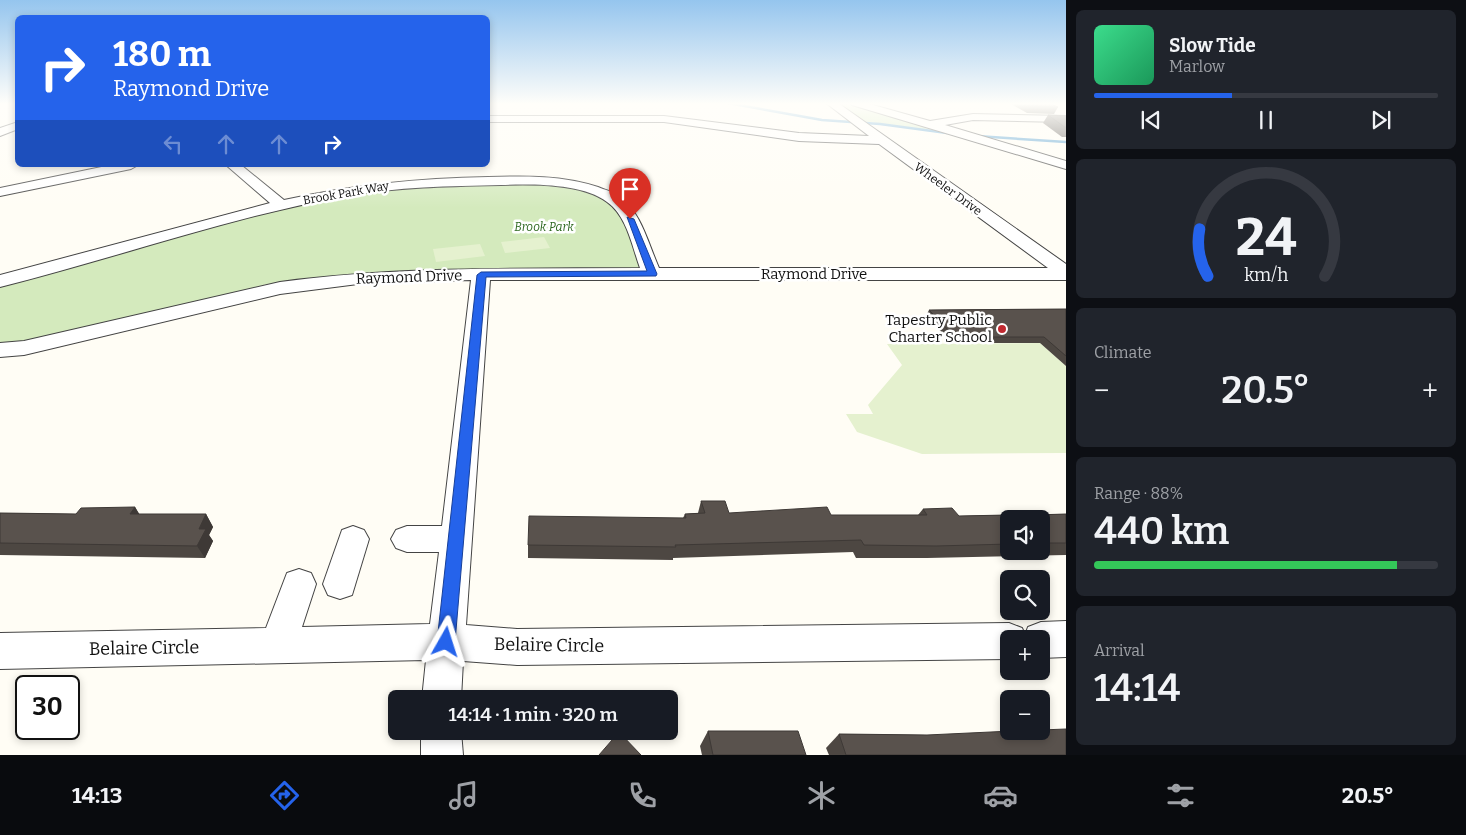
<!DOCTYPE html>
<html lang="en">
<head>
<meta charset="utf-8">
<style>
  body { margin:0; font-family:Bitter,serif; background:#20242c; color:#f1f3f6; height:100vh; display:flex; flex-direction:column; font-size:19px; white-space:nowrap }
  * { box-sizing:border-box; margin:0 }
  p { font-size:16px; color:#9ea1a6 }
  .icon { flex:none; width:28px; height:28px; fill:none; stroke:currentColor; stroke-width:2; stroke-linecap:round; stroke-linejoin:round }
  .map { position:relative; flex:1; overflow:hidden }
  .drawer { display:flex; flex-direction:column; gap:10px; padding:10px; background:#0d0f14; width:400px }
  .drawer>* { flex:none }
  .hud { position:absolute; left:15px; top:15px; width:475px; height:152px; border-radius:8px; box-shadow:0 2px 8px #0003; background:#2563eb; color:#fff; overflow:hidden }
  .buttons { position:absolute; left:1000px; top:510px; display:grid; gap:10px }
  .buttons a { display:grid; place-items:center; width:50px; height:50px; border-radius:8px; background:#171b24; box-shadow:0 2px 8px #0003; font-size:25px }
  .speed { position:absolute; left:15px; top:675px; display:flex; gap:10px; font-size:25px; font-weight:700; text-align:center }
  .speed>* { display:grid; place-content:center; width:65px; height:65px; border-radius:50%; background:#171b24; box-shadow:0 2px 8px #0003; line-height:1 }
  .speed .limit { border:2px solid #111; border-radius:8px; background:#fff; color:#111 }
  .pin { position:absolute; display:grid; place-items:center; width:42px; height:42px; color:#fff; margin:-51px -21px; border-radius:50% 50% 50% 0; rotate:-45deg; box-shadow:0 0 5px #0007 }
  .pin .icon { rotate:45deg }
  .me { position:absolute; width:55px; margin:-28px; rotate:6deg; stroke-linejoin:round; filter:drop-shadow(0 0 4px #0008) }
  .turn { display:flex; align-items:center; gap:18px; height:105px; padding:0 15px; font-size:22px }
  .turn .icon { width:65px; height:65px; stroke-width:2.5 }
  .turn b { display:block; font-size:35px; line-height:42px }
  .lanes { display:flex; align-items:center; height:48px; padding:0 15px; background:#0003; justify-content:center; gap:25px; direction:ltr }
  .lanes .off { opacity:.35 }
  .big { font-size:38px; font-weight:600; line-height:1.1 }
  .drawer .widget { flex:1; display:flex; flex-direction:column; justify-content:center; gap:8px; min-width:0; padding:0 18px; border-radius:8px; background:#20242c }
  .drawer .dial { align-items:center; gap:0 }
  .dial svg { height:130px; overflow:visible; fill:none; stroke:#363941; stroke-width:7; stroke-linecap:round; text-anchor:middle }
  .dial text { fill:#f1f3f6; stroke:none }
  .song { display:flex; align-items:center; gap:15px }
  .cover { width:60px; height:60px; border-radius:8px; background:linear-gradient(135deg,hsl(150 70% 55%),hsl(150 70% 35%)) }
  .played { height:5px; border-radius:2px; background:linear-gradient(90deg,#2563eb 40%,#363941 40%) }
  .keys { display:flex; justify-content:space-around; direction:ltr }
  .heat { display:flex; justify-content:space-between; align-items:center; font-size:28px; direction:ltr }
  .charge { height:8px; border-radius:4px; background:linear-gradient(90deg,#34c759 88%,#363941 0) }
  .trip { position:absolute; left:388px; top:690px; width:290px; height:50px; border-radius:8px; background:#171b24; box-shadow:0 2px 8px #0003; font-weight:600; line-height:50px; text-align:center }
  .tab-bar { display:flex; height:80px; justify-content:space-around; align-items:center; background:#090b0e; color:#9ea1a6 }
  .tab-bar .icon { width:35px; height:35px }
  .tab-bar .on { color:#2563eb }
  .tab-bar b { font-size:22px; color:#f1f3f6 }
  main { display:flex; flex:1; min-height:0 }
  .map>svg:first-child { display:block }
  .green { fill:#d4eabd }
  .pitch { fill:#e5f1cf }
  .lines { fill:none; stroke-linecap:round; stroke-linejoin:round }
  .stream { stroke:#4294cc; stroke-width:2.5 }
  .minor-casing { stroke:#444; stroke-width:2 }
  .minor { fill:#fff; fill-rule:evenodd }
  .wall { fill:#4d4742; fill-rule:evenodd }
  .shaded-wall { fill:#3e3936 }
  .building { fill:#59524d; stroke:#3e3936 }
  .route { fill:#2563eb; stroke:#184099 }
  .poi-dot { fill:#c02930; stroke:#fff; stroke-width:2 }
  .labels { text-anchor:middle; stroke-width:5; stroke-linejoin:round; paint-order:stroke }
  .far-street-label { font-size:12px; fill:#111; stroke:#fff }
  .far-park-label { font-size:12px; font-style:italic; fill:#2f6921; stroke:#fff }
  .street-label { font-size:15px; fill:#111; stroke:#fff }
  .poi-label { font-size:15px; fill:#111; stroke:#fff; text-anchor:end }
  .near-street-label { font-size:18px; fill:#111; stroke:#fff }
</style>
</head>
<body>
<main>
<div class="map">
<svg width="1066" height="755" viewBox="0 0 1066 755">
  <rect width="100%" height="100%" fill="#fffdf5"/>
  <g class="green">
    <polygon points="836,103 851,104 940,131 861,121"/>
    <polygon points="552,181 598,192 627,216 651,275 398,273 267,284 158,315 45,340 0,346 0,280 354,190"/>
  </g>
  <g class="pitch">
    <polygon points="544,237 550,248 505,253 501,242"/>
    <polygon points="480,244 485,256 436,262 433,249"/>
    <polygon points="1040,343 1066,366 1066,453 922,454 857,432 846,414 873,414 868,405 902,365 887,344"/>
  </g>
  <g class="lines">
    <g class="stream">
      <polyline points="728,103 822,120 880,124 947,133"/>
      <polyline points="977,136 1066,142"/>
    </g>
    <g class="minor-casing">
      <g id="minor">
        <path d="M 826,103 L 838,103 L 1066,264 L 1066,280 L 490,280 L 466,625 L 517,629 L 1009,623 L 1022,628 L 1025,635 L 1028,627 L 1041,622 L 1066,621 L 1066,657 L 1041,658 L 1041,639 L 1009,639 L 1009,659 L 517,665 L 463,661 L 461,699 L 422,699 L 426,660 L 0,669 L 0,633 L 266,628 L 287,573 L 299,569 L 311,573 L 316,584 L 302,627 L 430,624 L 439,552 L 407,552 L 396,548 L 391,539 L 396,530 L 407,526 L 442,526 L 471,280 L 358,284 L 280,294 L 24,355 L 0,357 L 0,343 L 24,341 L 280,282 C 400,266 520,269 640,268 C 632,246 627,216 607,202 C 582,183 531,184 501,185 C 449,186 397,187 347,196 C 229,217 116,258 0,287 L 0,275 L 270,203 L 226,165 L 241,165 L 284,200 C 353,185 418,178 488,177 C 526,176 562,175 598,187 C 604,190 613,191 619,196 C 641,212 648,243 659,268 L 1048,268 L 879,144 L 799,141 L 664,122 L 488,122 L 488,116 L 664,116 L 799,133 L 869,136 Z"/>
        <polygon points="851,103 866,103 930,121 973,114 1066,116 1066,122 973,120 945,125 1066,161 1066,169 852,105"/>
        <polygon points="18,122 18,129 0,136 0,128"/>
        <polygon points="111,165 138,165 131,169 0,196 0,188"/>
        <polygon points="353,526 364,530 369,539 352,595 340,599 328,595 323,584 342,530"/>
        <polygon points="421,731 461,731 463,755 421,755"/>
      </g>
    </g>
    <use href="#minor" class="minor"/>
  </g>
  <g class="wall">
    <polygon points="942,103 1052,103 1050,103 1058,107 1054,114 1027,113 1011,104 943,103"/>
    <polygon points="1048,115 1066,116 1066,137 1062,137 1043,123"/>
    <polygon points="1066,309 1066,366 1040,343 952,343 926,316 929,310"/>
    <path d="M 701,501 L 729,513 L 831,515 L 918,515 L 923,509 L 959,516 L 1003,515 L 1005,512 L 1035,515 L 1066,514 L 1066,555 L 927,558 L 856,558 L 853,552 L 673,558 L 673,560 L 528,558 L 528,545 L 683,518 L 685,514 L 698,513 ZM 1009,519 L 1041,519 L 1041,551 L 1009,551 Z"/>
    <polygon points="135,507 139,514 206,514 213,527 209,535 213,541 205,558 0,555 0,513 76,514"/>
    <polygon points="708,731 806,755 702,755 700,746"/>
    <polygon points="839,734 927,735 1066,755 829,755 826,748"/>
  </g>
  <g class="shaded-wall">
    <polygon points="135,507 143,520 130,514"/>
    <polygon points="206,514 213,527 209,535 213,541 205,558 197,546 199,529"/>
  </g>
  <g class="building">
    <polygon points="1024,103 1049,103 1058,107 1030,106"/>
    <polygon points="1048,115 1066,116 1066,128"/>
    <polygon points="1066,309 1066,356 1044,337 955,337 929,310"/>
    <polygon points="701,501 725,501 729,513 827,507 831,515 927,515 923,509 952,508 959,516 1008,515 1005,512 1033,511 1035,515 1066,514 1066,543 1041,543 1041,519 1009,519 1009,544 936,546 864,545 861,540 675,545 676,547 528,545 529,516 686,518 685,514 705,513"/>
    <polygon points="135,507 130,514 206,514 199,529 206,529 197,546 0,543 0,513 76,514 81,508"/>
    <polygon points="1066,729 1066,755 846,755 839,734 927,735 1012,731 1041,731 1041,730"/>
    <polygon points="708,731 798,731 806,755 713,755"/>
    <polygon points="619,732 641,755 599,755"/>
  </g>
  <linearGradient id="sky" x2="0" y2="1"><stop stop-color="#95c5ee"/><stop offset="0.5" stop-color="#fffefa"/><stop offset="1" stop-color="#fffefa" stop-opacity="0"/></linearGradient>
  <rect width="1066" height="208" fill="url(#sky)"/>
  <polygon class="route" points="627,217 634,219 657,274 656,276 486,277 455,642 452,648 446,651 440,648 437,642 477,275 481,272 647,271"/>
  <circle class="poi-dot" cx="1002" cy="329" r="5"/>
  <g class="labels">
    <g class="far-street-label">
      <text transform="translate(948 189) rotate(36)" y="4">Wheeler Drive</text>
      <text transform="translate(346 193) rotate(-10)" y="4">Brook Park Way</text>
    </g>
    <g class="far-park-label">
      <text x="544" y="231">Brook Park</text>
    </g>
    <g class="street-label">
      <text x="814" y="279">Raymond Drive</text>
      <text transform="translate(409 277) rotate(-2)" y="5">Raymond Drive</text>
    </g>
    <g class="poi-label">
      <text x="992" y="325">Tapestry Public<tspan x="992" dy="17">Charter School</tspan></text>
    </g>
    <g class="near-street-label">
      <text transform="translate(549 645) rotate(1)" y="6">Belaire Circle</text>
      <text transform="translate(144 648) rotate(-1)" y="6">Belaire Circle</text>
    </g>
  </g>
</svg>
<div class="buttons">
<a><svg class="icon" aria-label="sound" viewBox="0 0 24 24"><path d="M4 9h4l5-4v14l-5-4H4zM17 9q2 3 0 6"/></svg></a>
<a><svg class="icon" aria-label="search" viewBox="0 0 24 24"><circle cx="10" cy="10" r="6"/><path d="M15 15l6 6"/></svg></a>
<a>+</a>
<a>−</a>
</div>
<div class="speed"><div class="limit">30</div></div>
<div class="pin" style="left:630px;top:219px;background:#d93025"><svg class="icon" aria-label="arrive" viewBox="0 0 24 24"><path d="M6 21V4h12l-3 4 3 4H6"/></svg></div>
<svg class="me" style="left:446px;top:642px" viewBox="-20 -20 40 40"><path d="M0-17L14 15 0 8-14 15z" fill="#2563eb" stroke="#fff" stroke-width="4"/></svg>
<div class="trip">14:14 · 1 min · 320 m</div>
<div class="hud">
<div class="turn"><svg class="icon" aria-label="right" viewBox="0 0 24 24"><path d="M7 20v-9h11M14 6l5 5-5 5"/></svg><div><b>180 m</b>Raymond Drive</div></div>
<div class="lanes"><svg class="icon off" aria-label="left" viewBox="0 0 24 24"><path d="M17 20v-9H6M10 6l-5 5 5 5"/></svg><svg class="icon off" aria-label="ahead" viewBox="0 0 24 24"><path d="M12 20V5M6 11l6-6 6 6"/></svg><svg class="icon off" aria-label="ahead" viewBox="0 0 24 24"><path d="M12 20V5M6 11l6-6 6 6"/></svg><svg class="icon" aria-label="right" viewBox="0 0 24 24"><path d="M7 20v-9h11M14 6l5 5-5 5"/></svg></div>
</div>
</div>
<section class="drawer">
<div class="widget">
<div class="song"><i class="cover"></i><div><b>Slow Tide</b><p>Marlow</p></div></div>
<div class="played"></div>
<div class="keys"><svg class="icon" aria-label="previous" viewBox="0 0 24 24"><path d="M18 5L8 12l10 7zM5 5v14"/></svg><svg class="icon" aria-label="pause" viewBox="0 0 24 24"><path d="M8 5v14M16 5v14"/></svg><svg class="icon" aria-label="next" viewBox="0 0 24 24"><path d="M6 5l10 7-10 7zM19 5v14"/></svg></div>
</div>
<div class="widget dial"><svg viewBox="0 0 100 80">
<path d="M14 69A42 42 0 1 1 86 69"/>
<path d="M14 69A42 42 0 0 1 9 40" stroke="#2563eb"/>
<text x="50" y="56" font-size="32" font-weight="700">24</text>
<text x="50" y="72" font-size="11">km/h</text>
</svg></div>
<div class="widget"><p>Climate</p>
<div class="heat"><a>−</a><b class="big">20.5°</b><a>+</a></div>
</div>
<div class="widget"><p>Range · 88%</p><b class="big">440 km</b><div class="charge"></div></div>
<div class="widget"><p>Arrival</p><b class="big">14:14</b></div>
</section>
</main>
<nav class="tab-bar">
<b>14:13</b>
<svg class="icon on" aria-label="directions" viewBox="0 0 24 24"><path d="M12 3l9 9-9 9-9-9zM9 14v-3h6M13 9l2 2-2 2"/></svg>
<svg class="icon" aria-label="music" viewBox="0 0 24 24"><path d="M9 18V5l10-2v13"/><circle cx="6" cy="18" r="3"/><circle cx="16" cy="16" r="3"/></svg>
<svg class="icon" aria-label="phone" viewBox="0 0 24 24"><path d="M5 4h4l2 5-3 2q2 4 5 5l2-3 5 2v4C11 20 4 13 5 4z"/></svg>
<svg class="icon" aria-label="climate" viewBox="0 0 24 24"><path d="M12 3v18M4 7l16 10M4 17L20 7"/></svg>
<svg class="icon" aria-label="car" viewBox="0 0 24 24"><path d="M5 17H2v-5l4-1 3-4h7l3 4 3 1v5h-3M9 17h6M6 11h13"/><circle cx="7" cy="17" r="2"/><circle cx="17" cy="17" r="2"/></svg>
<svg class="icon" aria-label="filters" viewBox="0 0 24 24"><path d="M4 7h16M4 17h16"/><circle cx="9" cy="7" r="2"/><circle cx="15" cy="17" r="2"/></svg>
<b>20.5°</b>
</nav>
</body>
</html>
